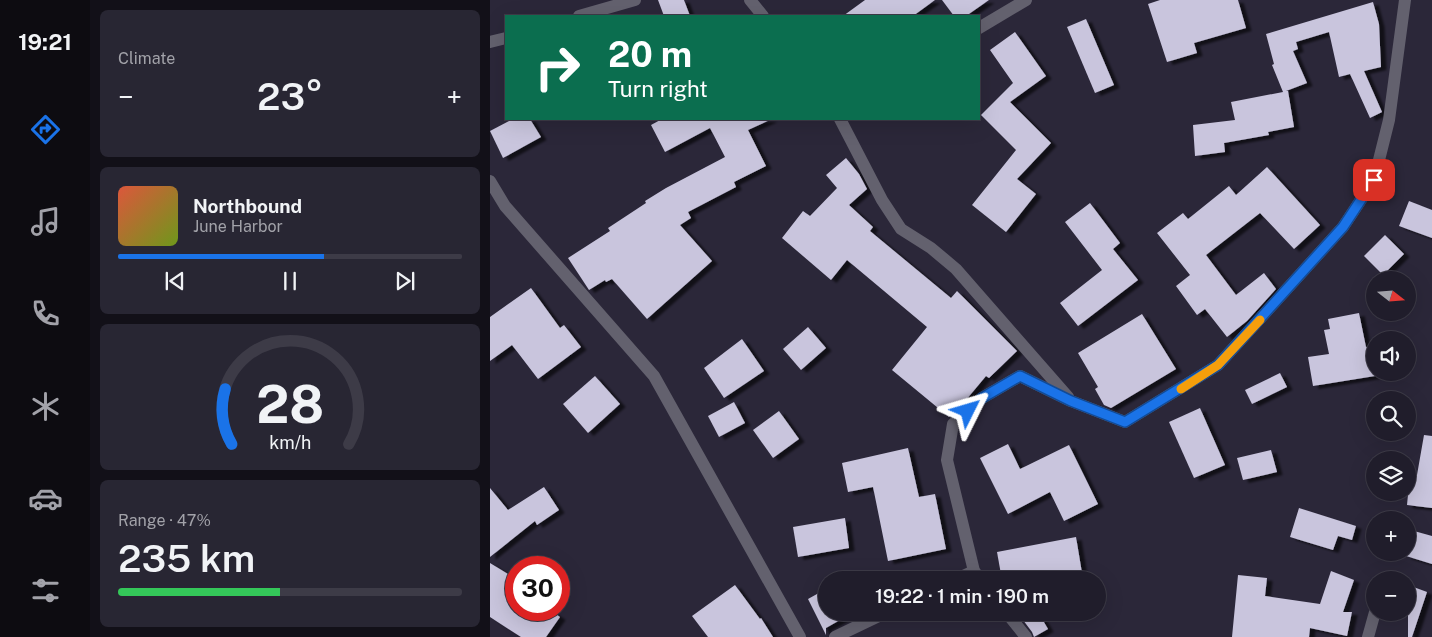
<!DOCTYPE html>
<html lang="en">
<head>
<meta charset="utf-8">
<style>
  body { margin:0; font-family:"Public Sans",sans-serif; background:#282633; color:#f1f3f6; height:100vh; display:flex; flex-direction:column; font-size:19px; white-space:nowrap }
  * { box-sizing:border-box; margin:0 }
  p { font-size:16px; color:#a2a2a9 }
  .icon { flex:none; width:28px; height:28px; fill:none; stroke:currentColor; stroke-width:2; stroke-linecap:round; stroke-linejoin:round }
  .map { position:relative; flex:1; overflow:hidden }
  .drawer { display:flex; flex-direction:column; gap:10px; padding:10px; background:#121018; width:400px }
  .drawer>* { flex:none }
  .guide { position:absolute; left:15px; top:15px; width:475px; height:105px; border-radius:0px; box-shadow:0 5px 20px #0002,0 0 0 1px #3d3b47; background:#0b6e4f; color:#fff; overflow:hidden }
  .needle { width:32px; rotate:107deg }
  .fabs { position:absolute; left:876px; top:271px; display:grid; gap:10px }
  .fabs a { display:grid; place-items:center; width:50px; height:50px; border-radius:50%; background:#201d2b; box-shadow:0 5px 20px #0002,0 0 0 1px #3d3b47; font-size:25px }
  .speed { position:absolute; left:15px; top:556px; display:flex; gap:10px; font-size:25px; font-weight:700; text-align:center }
  .speed>* { display:grid; place-content:center; width:65px; height:65px; border-radius:50%; background:#201d2b; box-shadow:0 5px 20px #0002,0 0 0 1px #3d3b47; line-height:1 }
  .speed .limit { border:8px solid #d22; background:#fff; color:#111 }
  .pin { position:absolute; display:grid; place-items:center; width:42px; height:42px; color:#fff; margin:-21px; border-radius:10px; box-shadow:0 2px 8px #0006 }
  .me { position:absolute; width:55px; margin:-28px; rotate:50deg; stroke-linejoin:round; filter:drop-shadow(0 0 4px #0008) }
  .turn { display:flex; align-items:center; gap:18px; height:105px; padding:0 20px; font-size:22px }
  .turn .icon { width:65px; height:65px; stroke-width:2.5 }
  .turn b { display:block; font-size:35px; line-height:42px }
  .big { font-size:38px; font-weight:600; line-height:1.1 }
  .drawer .tile { flex:1; display:flex; flex-direction:column; justify-content:center; gap:8px; min-width:0; padding:0 18px; border-radius:8px; background:#282633 }
  .drawer .dial { align-items:center; gap:0 }
  .dial svg { height:130px; overflow:visible; fill:none; stroke:#3d3b47; stroke-width:7; stroke-linecap:round; text-anchor:middle }
  .dial text { fill:#f1f3f6; stroke:none }
  .song { display:flex; align-items:center; gap:15px }
  .cover { width:60px; height:60px; border-radius:8px; background:linear-gradient(135deg,hsl(10 70% 55%),hsl(80 70% 35%)) }
  .played { height:5px; border-radius:2px; background:linear-gradient(90deg,#1a73e8 60%,#3d3b47 60%) }
  .keys { display:flex; justify-content:space-around; direction:ltr }
  .heat { display:flex; justify-content:space-between; align-items:center; font-size:28px; direction:ltr }
  .charge { height:8px; border-radius:4px; background:linear-gradient(90deg,#34c759 47%,#3d3b47 0) }
  .trip { position:absolute; left:328px; top:571px; width:288px; height:50px; border-radius:25px; background:#201d2b; box-shadow:0 5px 20px #0002,0 0 0 1px #3d3b47; font-weight:600; line-height:50px; text-align:center }
  main { display:flex; flex:1; min-height:0 }
  .menu { display:flex; flex-direction:column; width:90px; justify-content:space-around; align-items:center; background:#0d0c11; color:#a2a2a9 }
  .menu .icon { width:35px; height:35px }
  .menu .active { color:#1a73e8 }
  .menu b { font-size:22px; color:#f1f3f6 }
  .map>svg:first-child { display:block }
  .building { fill:#c9c5dd; filter:url(#shadow) }
  .lines { fill:none; stroke-linecap:round; stroke-linejoin:round }
  .street { stroke:#63616e; stroke-width:12 }
  .route-casing { stroke:#114b97; stroke-width:12 }
  .route { stroke:#1a73e8; stroke-width:9 }
  .slow { stroke:#f59e0b; stroke-width:9 }
</style>
</head>
<body>
<main>
<nav class="menu">
<b>19:21</b>
<svg class="icon active" aria-label="directions" viewBox="0 0 24 24"><path d="M12 3l9 9-9 9-9-9zM9 14v-3h6M13 9l2 2-2 2"/></svg>
<svg class="icon" aria-label="music" viewBox="0 0 24 24"><path d="M9 18V5l10-2v13"/><circle cx="6" cy="18" r="3"/><circle cx="16" cy="16" r="3"/></svg>
<svg class="icon" aria-label="phone" viewBox="0 0 24 24"><path d="M5 4h4l2 5-3 2q2 4 5 5l2-3 5 2v4C11 20 4 13 5 4z"/></svg>
<svg class="icon" aria-label="climate" viewBox="0 0 24 24"><path d="M12 3v18M4 7l16 10M4 17L20 7"/></svg>
<svg class="icon" aria-label="car" viewBox="0 0 24 24"><path d="M5 17H2v-5l4-1 3-4h7l3 4 3 1v5h-3M9 17h6M6 11h13"/><circle cx="7" cy="17" r="2"/><circle cx="17" cy="17" r="2"/></svg>
<svg class="icon" aria-label="filters" viewBox="0 0 24 24"><path d="M4 7h16M4 17h16"/><circle cx="9" cy="7" r="2"/><circle cx="15" cy="17" r="2"/></svg>
</nav>
<section class="drawer">
<div class="tile"><p>Climate</p>
<div class="heat"><a>−</a><b class="big">23°</b><a>+</a></div>
</div>
<div class="tile">
<div class="song"><i class="cover"></i><div><b>Northbound</b><p>June Harbor</p></div></div>
<div class="played"></div>
<div class="keys"><svg class="icon" aria-label="previous" viewBox="0 0 24 24"><path d="M18 5L8 12l10 7zM5 5v14"/></svg><svg class="icon" aria-label="pause" viewBox="0 0 24 24"><path d="M8 5v14M16 5v14"/></svg><svg class="icon" aria-label="next" viewBox="0 0 24 24"><path d="M6 5l10 7-10 7zM19 5v14"/></svg></div>
</div>
<div class="tile dial"><svg viewBox="0 0 100 80">
<path d="M14 69A42 42 0 1 1 86 69"/>
<path d="M14 69A42 42 0 0 1 10 35" stroke="#1a73e8"/>
<text x="50" y="56" font-size="32" font-weight="700">28</text>
<text x="50" y="72" font-size="11">km/h</text>
</svg></div>
<div class="tile"><p>Range · 47%</p><b class="big">235 km</b><div class="charge"></div></div>
</section>
<div class="map">
<svg width="942" height="637" viewBox="0 0 942 637">
  <defs>
    <filter id="shadow"><feDropShadow dx="5.5" dy="3" stdDeviation="1" flood-color="#0009"/></filter>
  </defs>
  <rect width="100%" height="100%" fill="#2b2739"/>
  <g class="building">
    <polygon points="168,0 194,0 200,16 174,16"/>
    <polygon points="375,0 445,0 423,16 353,16"/>
    <polygon points="452,0 499,0 476,16 464,16"/>
    <polygon points="670,0 748,0 756,28 704,43 707,53 677,62 658,4"/>
    <polygon points="883,2 889,24 891,67 874,71 892,112 880,118 860,74 849,77 839,32 806,42 808,49 803,51 817,83 796,91 798,91 804,127 778,132 779,135 734,143 735,152 705,156 703,125 745,120 741,102 793,92 782,65 784,64 776,34"/>
    <polygon points="596,19 624,85 605,93 577,27"/>
    <polygon points="525,32 556,76 520,102 561,143 527,179 546,194 516,232 482,205 526,150 491,115 523,83 500,50"/>
    <polygon points="23,119 40,119 51,137 13,158 0,131"/>
    <polygon points="172,119 282,119 258,130 276,166 244,182 246,187 198,212 201,218 190,225 222,261 157,319 122,279 116,282 115,280 99,290 78,258 120,231 118,228 156,203 155,201 176,188 235,157 220,128 175,152 161,125"/>
    <polygon points="356,158 369,174 377,189 359,205 383,227 380,231 461,298 467,291 527,351 499,378 496,376 471,406 459,417 402,370 437,327 357,260 341,280 292,238 313,211 320,216 347,188 336,175"/>
    <polygon points="777,167 830,225 804,249 770,213 716,255 746,295 774,273 786,289 757,321 737,337 715,309 707,315 686,286 700,275 667,233 693,213 698,219 739,186 746,195"/>
    <polygon points="919,201 942,210 942,238 909,226"/>
    <polygon points="600,203 630,243 623,249 648,280 588,326 570,303 612,270 575,222"/>
    <polygon points="895,235 914,254 893,275 874,256"/>
    <polygon points="41,288 70,328 74,325 91,347 48,379 22,345 0,361 0,317"/>
    <polygon points="869,313 876,347 885,346 885,376 823,386 818,357 839,354 834,330 840,329 838,319"/>
    <polygon points="652,314 686,369 621,408 614,405 605,389 608,387 588,353"/>
    <polygon points="318,327 336,348 311,370 293,349"/>
    <polygon points="252,339 274,371 234,398 214,368"/>
    <polygon points="790,373 797,387 762,404 755,390"/>
    <polygon points="105,376 130,404 98,433 73,404"/>
    <polygon points="244,402 255,423 229,437 218,416"/>
    <polygon points="710,408 735,465 704,478 679,422"/>
    <polygon points="289,411 309,439 283,458 263,430"/>
    <polygon points="934,435 942,436 942,508 917,505 920,474 927,475"/>
    <polygon points="518,444 530,469 579,445 608,504 574,521 560,492 518,514 490,458"/>
    <polygon points="418,448 429,497 445,494 456,549 398,561 383,487 358,492 352,463"/>
    <polygon points="781,450 787,472 753,480 747,458"/>
    <polygon points="54,487 69,510 47,525 45,521 0,557 0,488 18,510"/>
    <polygon points="809,508 866,526 862,540 848,536 843,550 800,537"/>
    <polygon points="355,518 359,548 308,557 303,527"/>
    <polygon points="924,531 942,536 942,564 916,556"/>
    <polygon points="586,537 592,573 554,580 512,580 507,552"/>
    <polygon points="0,563 26,579 26,610 60,610 70,617 56,637 31,637 0,617"/>
    <polygon points="841,571 864,580 853,612 862,612 857,636 820,628 819,637 742,637 748,575 777,578 775,596 830,604"/>
    <polygon points="245,585 270,619 271,618 283,637 218,637 202,616"/>
    <polygon points="918,585 937,592 922,637 918,637"/>
    <polygon points="336,589 336,612 364,612 336,628 336,635 318,599"/>
    <polygon points="527,612 548,612 558,629 544,637 542,632"/>
  </g>
  <g class="lines">
    <g class="street">
      <polyline points="260,0 273,16"/>
      <polyline points="89,16 145,0"/>
      <polyline points="489,28 536,0"/>
      <polyline points="0,42 16,38"/>
      <polyline points="350,119 392,200 411,229 441,248 466,269 578,397"/>
      <polyline points="0,181 15,206 164,376 310,637"/>
      <polyline points="465,580 484,571"/>
      <polyline points="491,580 484,571 457,460 463,424 492,398 530,376 581,401 635,422 728,365 853,227 884,180 899,120 915,0"/>
      <polyline points="894,580 895,578"/>
      <polyline points="516,612 536,637"/>
      <polyline points="345,637 397,612"/>
      <polyline points="878,637 885,612"/>
    </g>
  </g>
  <g class="lines">
    <g class="route-casing">
      <polyline id="route" points="478,411 492,398 530,376 581,401 635,422 728,365 853,227 884,180"/>
    </g>
    <use href="#route" class="route"/>
    <polyline class="slow" points="691,389 728,365 770,320"/>
  </g>
</svg>
<div class="fabs">
<a><svg class="needle" viewBox="-14 -14 28 28"><path d="M0-13l5 13h-10z" fill="#e53935"/><path d="M0 13l5-13h-10z" fill="#a2a2a9"/></svg></a>
<a><svg class="icon" aria-label="sound" viewBox="0 0 24 24"><path d="M4 9h4l5-4v14l-5-4H4zM17 9q2 3 0 6"/></svg></a>
<a><svg class="icon" aria-label="search" viewBox="0 0 24 24"><circle cx="10" cy="10" r="6"/><path d="M15 15l6 6"/></svg></a>
<a><svg class="icon" aria-label="layers" viewBox="0 0 24 24"><path d="M12 4l9 5-9 5-9-5zM3 14l9 5 9-5"/></svg></a>
<a>+</a>
<a>−</a>
</div>
<div class="speed"><div class="limit">30</div></div>
<div class="pin" style="left:884px;top:180px;background:#d93025"><svg class="icon" aria-label="arrive" viewBox="0 0 24 24"><path d="M6 21V4h12l-3 4 3 4H6"/></svg></div>
<svg class="me" style="left:478px;top:411px" viewBox="-20 -20 40 40"><path d="M0-17L14 15 0 8-14 15z" fill="#1a73e8" stroke="#fff" stroke-width="4"/></svg>
<div class="trip">19:22 · 1 min · 190 m</div>
<div class="guide">
<div class="turn"><svg class="icon" aria-label="right" viewBox="0 0 24 24"><path d="M7 20v-9h11M14 6l5 5-5 5"/></svg><div><b>20 m</b>Turn right</div></div>
</div>
</div>
</main>
</body>
</html>
